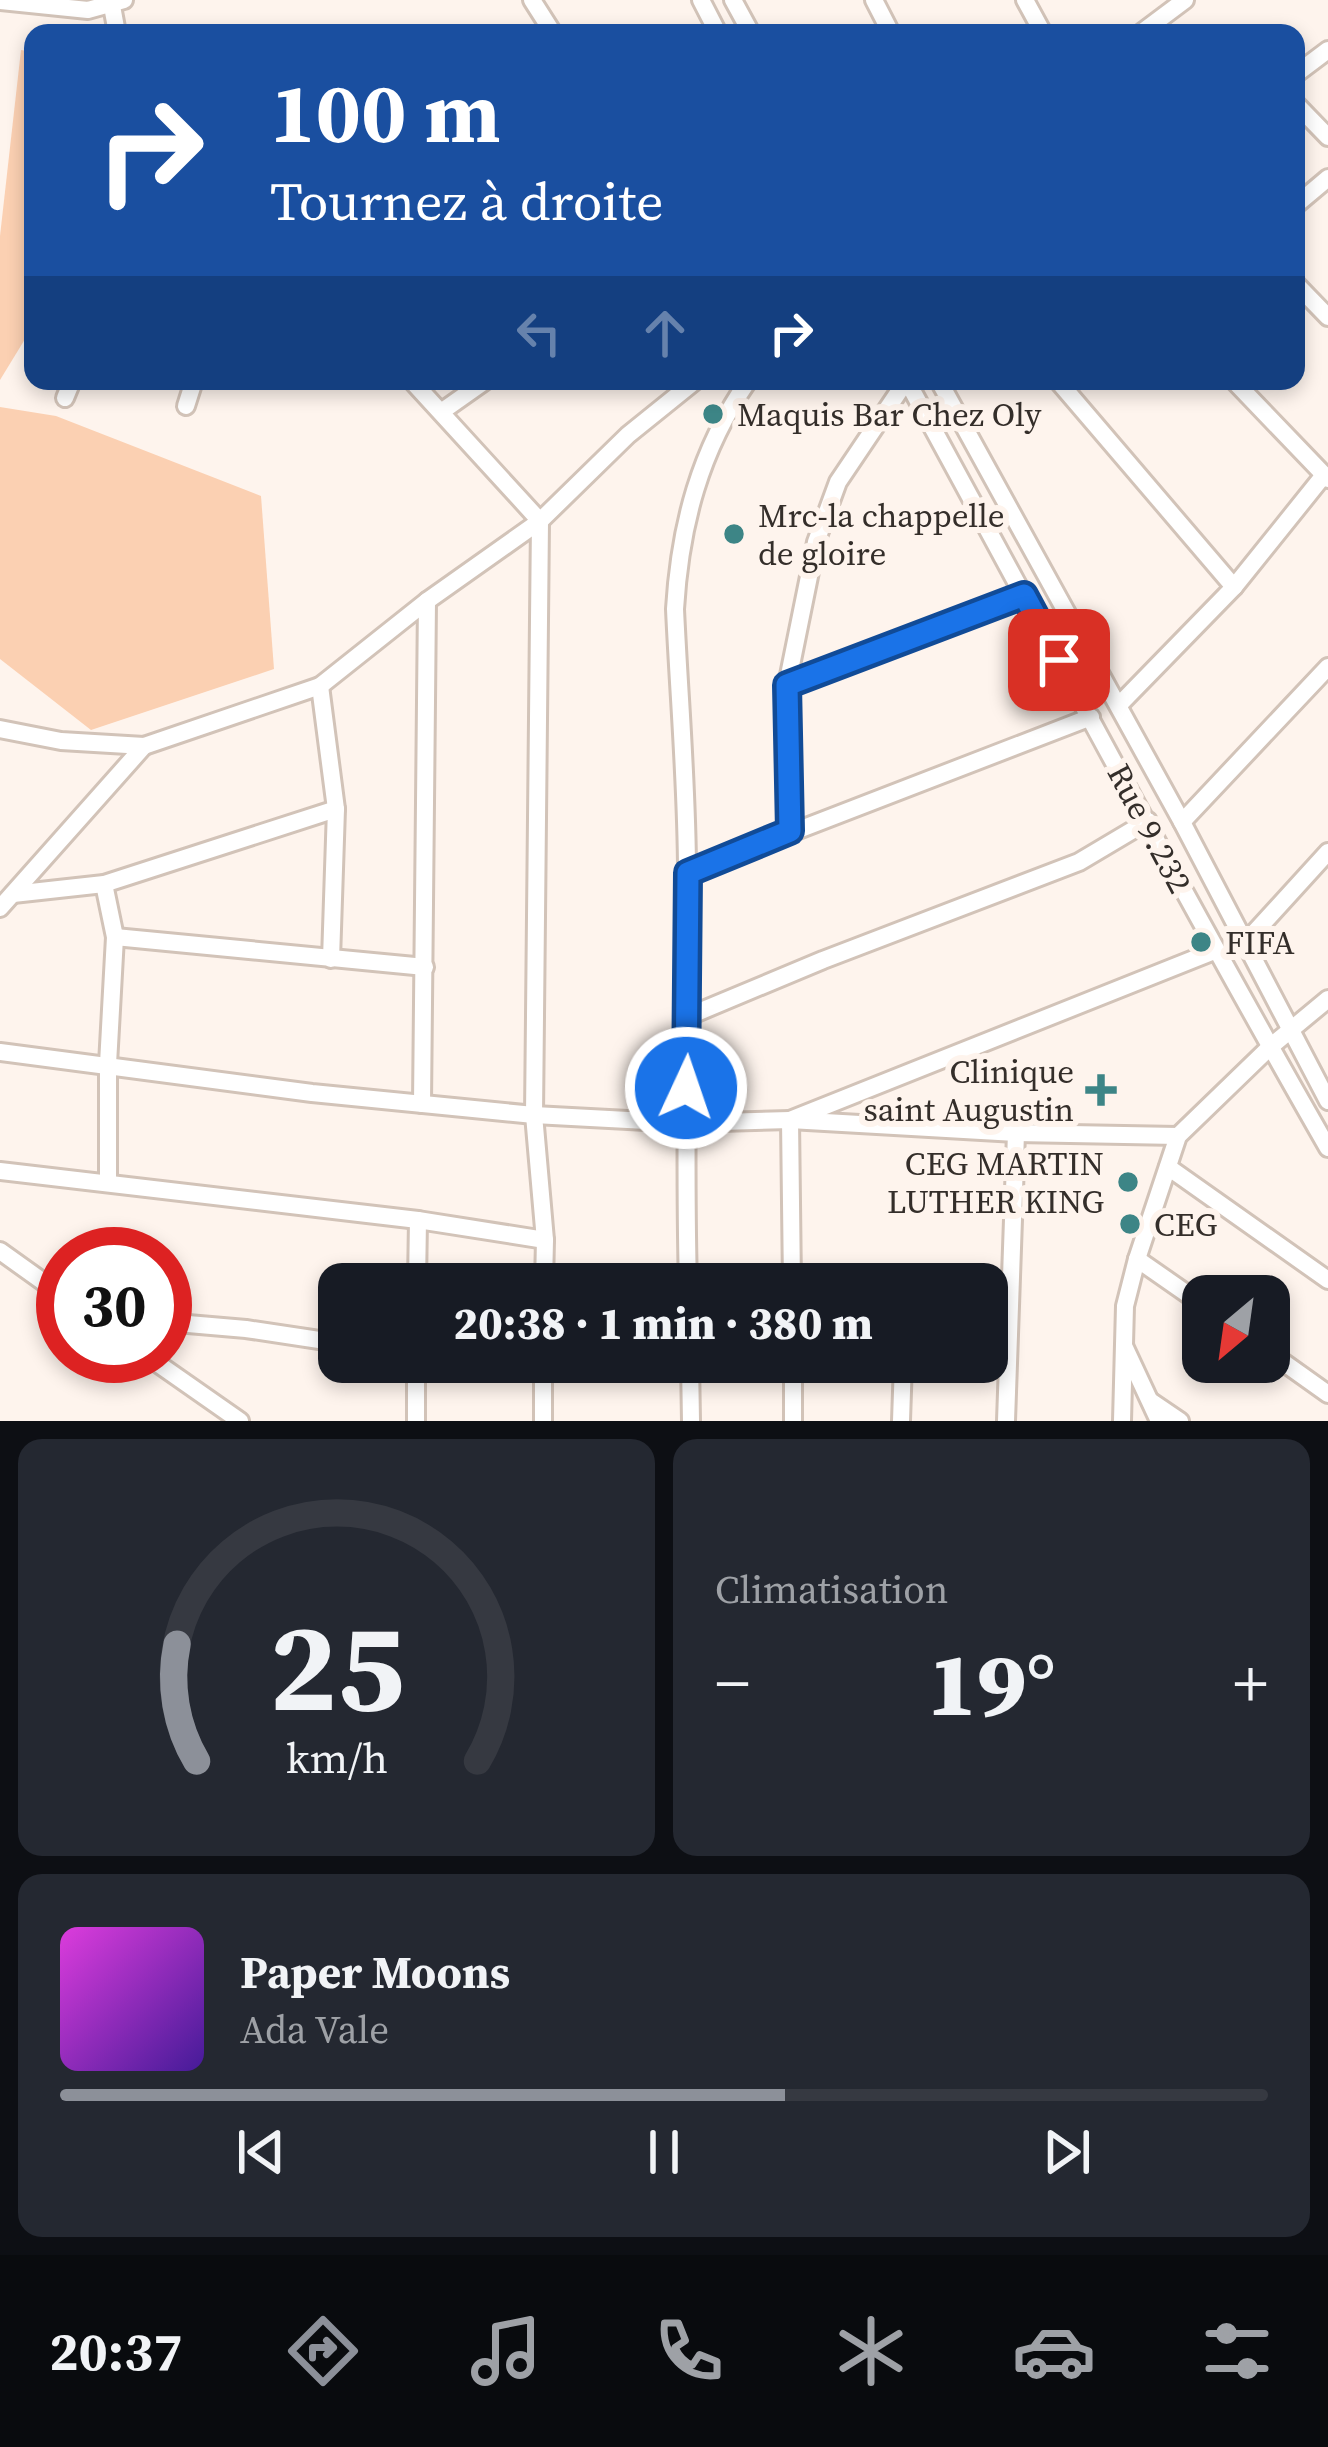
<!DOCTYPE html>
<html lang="fr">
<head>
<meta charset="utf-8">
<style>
  body { margin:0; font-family:"Source Serif 4",serif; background:#242831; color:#f1f3f6; height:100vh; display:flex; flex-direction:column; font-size:45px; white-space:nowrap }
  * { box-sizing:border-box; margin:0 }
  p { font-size:39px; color:#9ea1a6 }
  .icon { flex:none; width:66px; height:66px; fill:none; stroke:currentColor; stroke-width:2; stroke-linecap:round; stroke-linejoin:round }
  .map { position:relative; height:1421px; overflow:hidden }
  .sheet { display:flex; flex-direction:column; gap:18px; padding:18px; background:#0d0f14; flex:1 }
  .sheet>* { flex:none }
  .hud { position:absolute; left:24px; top:24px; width:1281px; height:366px; border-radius:24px; box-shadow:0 6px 18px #0003; background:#1a4fa0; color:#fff; overflow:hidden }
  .needle { width:78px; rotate:209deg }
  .tools { position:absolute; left:1182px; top:1275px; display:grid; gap:24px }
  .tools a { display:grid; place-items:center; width:108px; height:108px; border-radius:24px; background:#171b24; box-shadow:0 6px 18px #0003; font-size:60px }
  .speed { position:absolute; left:36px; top:1227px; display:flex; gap:24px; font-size:60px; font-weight:700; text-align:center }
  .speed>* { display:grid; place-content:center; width:156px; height:156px; border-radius:50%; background:#171b24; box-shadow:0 6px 18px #0003; line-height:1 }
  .speed .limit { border:18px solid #d22; background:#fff; color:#111 }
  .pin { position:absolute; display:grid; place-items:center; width:102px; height:102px; color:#fff; margin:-51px; border-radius:24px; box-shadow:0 6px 18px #0006 }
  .me { position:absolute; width:132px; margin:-66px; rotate:3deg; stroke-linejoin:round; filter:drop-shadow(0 0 9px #0008) }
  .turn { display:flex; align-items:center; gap:42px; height:252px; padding:0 48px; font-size:54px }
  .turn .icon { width:156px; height:156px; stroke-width:2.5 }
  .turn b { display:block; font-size:84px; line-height:102px }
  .lanes { display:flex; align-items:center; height:114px; padding:0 48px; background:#0003; justify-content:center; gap:60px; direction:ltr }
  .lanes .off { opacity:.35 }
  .big { font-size:90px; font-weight:800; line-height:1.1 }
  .sheet .widget { flex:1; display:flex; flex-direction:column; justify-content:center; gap:18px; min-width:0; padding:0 42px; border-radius:24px; background:#242831 }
  .sheet .dial { align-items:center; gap:0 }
  .dial svg { height:312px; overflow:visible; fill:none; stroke:#363941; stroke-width:7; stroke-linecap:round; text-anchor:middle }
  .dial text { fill:#f1f3f6; stroke:none }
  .song { display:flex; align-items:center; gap:36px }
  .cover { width:144px; height:144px; border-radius:18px; background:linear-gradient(135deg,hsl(300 70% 55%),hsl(260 70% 35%)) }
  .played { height:12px; border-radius:6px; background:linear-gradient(90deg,#8c9099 60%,#363941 60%) }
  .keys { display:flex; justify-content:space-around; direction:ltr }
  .heat { display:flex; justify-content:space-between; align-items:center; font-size:66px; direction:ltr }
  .sheet .tiles { flex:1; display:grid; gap:18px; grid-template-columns:1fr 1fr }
  .widget:last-child { grid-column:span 2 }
  .trip { position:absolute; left:318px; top:1263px; width:690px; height:120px; border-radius:24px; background:#171b24; box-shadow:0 6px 18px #0003; font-weight:800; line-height:120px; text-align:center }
  .dock { display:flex; height:192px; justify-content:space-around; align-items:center; background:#090b0e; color:#9ea1a6 }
  .dock .icon { width:84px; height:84px }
  .dock .current { color:#8c9099 }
  .dock b { font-size:54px; color:#f1f3f6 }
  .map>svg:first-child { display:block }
  .green { fill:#fbd0b2 }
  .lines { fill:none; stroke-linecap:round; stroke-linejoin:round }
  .minor-casing { stroke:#d2c3b8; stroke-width:22 }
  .minor { stroke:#fff; stroke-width:16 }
  .route-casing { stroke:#114b97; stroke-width:30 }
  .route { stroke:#1a73e8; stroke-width:21 }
  .poi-dot { fill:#3d8586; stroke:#fef4ed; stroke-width:4.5 }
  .labels { text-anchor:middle; stroke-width:12; stroke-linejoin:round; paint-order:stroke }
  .poi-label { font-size:33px; fill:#342e2a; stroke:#fef4ed; text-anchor:start }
  .street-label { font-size:33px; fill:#342e2a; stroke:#fef4ed }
</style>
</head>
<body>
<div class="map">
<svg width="1328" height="1421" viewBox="0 0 1328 1421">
  <rect width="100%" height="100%" fill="#fef4ed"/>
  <g class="green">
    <polygon points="21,50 33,52 33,326 0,380 0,236"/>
    <polygon points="0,407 56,416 261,496 274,669 91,730 0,659"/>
  </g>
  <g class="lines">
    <g class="minor-casing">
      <g id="minor">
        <polyline points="532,0 553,33"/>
        <polyline points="701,0 718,33"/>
        <polyline points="733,0 751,33"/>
        <polyline points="874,0 891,33"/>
        <polyline points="1025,0 1043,33"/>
        <polyline points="0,1 88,10 124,0"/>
        <polyline points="112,6 117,33"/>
        <polyline points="1141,33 1185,0"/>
        <polyline points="1296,74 1328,50"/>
        <polyline points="1296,104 1328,137"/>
        <polyline points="1296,205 1328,178"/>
        <polyline points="1296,284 1328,317"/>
        <polyline points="412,381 540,521 534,1115 545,1240 544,1284"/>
        <path d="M 907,381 C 1047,637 1183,895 1328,1148"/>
        <polyline points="939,381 1182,822 1328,1101"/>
        <polyline points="1058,381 1234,587"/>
        <polyline points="1234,381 1328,479"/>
        <polyline points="65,398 72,381"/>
        <polyline points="186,406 194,381"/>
        <polyline points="441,412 485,381"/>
        <polyline points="787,685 1024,595"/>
        <polyline points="320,686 336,809 331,959"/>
        <polyline points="1119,705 1234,587 1324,475"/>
        <polyline points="0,729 61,741 144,746 320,686 427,601 540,521 628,435 695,381"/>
        <polyline points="1182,822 1328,667"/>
        <polyline points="790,831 787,685 816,542 838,482 906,381"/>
        <polyline points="687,873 1091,717"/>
        <polyline points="104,884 115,937 108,1064 108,1183"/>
        <polyline points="13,894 104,884 336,809"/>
        <polyline points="0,908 144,746"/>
        <polyline points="115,937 425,967"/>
        <polyline points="1245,943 1328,852"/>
        <polyline points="689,1016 823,960 1079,862 1148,821"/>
        <polyline points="0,1052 312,1093 534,1115 684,1123 790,1120 1016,1133 1178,1136"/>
        <polyline points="422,1104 427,601"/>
        <polyline points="1168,1167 1328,1280"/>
        <polyline points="0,1171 418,1220 545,1240"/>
        <polyline points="0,1251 63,1296"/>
        <polyline points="1137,1259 1203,1305"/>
        <polyline points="792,1279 833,1284"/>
        <polyline points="417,1284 418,1220"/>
        <path d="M 688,1284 C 684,1147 689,1010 687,873 C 687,785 679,697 675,609 C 680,525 700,450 748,381"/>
        <polyline points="792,1284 790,1120 1214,951"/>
        <polyline points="987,1298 1010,1299"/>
        <polyline points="165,1322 246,1329 339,1343"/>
        <polyline points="1125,1348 1159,1421"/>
        <polyline points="1269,1352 1328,1394"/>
        <polyline points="147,1356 240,1421"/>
        <polyline points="690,1362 691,1421"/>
        <polyline points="793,1362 793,1421"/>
        <polyline points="1152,1402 1180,1421"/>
        <polyline points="416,1421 416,1362"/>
        <polyline points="543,1421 543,1362"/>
        <polyline points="901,1421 903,1362"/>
        <polyline points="1006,1421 1016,1133"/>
        <polyline points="1122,1421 1125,1306 1137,1259 1178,1136 1270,1047 1328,999"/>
      </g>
    </g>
    <use href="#minor" class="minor"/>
  </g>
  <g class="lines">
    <g class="route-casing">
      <polyline id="route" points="686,1088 688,873 790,831 787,685 1024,595 1059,660"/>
    </g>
    <use href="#route" class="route"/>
  </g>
  <g class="poi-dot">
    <circle cx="713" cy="414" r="12"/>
    <circle cx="734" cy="534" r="12"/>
    <circle cx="1201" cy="942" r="12"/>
    <path d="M1095 1072h12v12h12v12h-12v12h-12v-12h-12v-12h12z"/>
    <circle cx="1128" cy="1182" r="12"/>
    <circle cx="1130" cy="1224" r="12"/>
  </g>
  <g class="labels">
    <g class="poi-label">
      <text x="737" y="426">Maquis Bar Chez Oly</text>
      <text x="758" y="527">Mrc-la chappelle<tspan x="758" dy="38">de gloire</tspan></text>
      <text x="1225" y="954">FIFA</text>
      <text x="1074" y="1083" text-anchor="end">Clinique<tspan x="1074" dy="38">saint Augustin</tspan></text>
      <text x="1104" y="1175" text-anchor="end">CEG MARTIN<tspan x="1104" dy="38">LUTHER KING</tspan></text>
      <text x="1154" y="1236">CEG</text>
    </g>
    <g class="street-label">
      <text transform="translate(1150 828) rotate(62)" y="12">Rue 9.232</text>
    </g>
  </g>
</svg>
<div class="tools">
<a><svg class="needle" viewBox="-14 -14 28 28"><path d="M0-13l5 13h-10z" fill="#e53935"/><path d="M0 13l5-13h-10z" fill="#9ea1a6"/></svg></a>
</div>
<div class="speed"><div class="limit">30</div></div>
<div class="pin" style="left:1059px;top:660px;background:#d93025"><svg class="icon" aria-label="arrive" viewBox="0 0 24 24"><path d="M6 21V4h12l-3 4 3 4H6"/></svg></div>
<svg class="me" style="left:686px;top:1088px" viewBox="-20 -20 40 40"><circle r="17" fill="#1a73e8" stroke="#fff" stroke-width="3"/><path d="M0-11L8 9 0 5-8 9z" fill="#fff"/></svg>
<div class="trip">20:38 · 1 min · 380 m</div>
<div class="hud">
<div class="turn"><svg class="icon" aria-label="right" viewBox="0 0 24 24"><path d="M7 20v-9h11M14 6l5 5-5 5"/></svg><div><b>100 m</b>Tournez à droite</div></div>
<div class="lanes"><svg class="icon off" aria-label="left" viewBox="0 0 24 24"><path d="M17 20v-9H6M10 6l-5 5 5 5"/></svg><svg class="icon off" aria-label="ahead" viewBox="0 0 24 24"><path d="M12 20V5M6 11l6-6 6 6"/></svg><svg class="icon" aria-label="right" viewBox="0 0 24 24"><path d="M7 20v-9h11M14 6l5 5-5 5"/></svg></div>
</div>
</div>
<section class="sheet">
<div class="tiles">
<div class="widget dial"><svg viewBox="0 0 100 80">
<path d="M14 69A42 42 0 1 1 86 69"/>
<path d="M14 69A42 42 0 0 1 9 39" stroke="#8c9099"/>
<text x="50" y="56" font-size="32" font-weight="700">25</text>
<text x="50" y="72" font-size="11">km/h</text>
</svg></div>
<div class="widget"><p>Climatisation</p>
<div class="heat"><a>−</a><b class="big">19°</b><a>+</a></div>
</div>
<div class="widget">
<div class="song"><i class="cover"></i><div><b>Paper Moons</b><p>Ada Vale</p></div></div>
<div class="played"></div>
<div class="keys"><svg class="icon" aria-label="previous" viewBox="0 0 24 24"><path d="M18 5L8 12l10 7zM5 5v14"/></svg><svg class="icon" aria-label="pause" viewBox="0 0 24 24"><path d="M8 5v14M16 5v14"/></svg><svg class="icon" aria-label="next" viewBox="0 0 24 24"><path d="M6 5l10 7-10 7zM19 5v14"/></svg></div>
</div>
</div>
</section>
<nav class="dock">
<b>20:37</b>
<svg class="icon current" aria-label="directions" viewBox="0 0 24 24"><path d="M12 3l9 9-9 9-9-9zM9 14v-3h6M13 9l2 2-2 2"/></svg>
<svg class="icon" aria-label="music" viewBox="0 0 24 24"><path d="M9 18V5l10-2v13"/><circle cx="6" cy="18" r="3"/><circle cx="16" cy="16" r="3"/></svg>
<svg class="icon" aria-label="phone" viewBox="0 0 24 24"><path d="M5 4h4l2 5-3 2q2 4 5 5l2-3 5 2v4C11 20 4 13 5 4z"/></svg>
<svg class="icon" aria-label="climate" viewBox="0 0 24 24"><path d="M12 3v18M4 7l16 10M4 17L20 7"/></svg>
<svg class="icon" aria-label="car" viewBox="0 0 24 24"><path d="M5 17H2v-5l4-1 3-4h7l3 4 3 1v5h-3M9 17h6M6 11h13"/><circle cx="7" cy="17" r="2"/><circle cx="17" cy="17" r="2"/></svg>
<svg class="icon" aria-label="filters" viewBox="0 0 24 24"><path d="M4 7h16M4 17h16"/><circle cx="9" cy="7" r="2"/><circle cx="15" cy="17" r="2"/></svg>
</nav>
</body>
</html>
